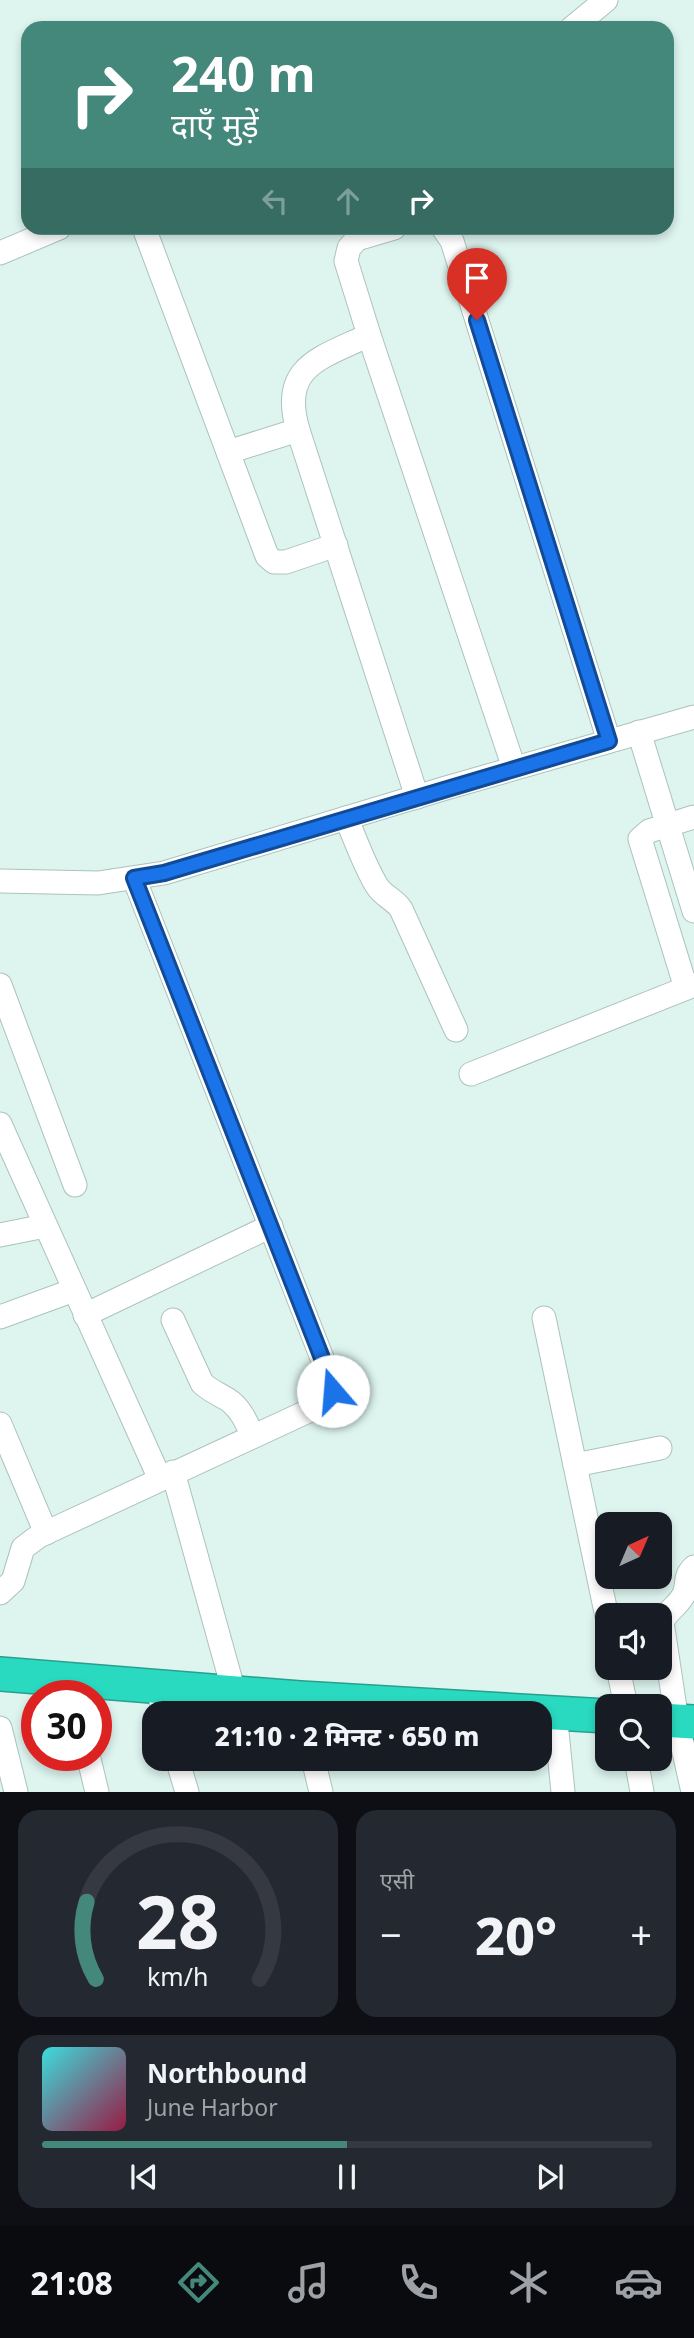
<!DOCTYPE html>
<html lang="hi">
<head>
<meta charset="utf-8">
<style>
  body { margin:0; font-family:"Noto Sans","Noto Sans Devanagari",sans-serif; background:#242831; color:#f1f3f6; height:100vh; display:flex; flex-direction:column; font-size:26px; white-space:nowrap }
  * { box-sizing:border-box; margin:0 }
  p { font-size:23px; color:#9ea1a6 }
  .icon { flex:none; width:38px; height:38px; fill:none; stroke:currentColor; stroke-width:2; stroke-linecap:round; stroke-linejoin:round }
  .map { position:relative; height:1792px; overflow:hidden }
  .side { display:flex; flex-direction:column; gap:18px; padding:18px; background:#0d0f14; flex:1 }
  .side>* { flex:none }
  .top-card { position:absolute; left:21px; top:21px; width:653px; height:214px; border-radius:21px; box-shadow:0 4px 10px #0003; background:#44877b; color:#fff; overflow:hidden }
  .needle { width:46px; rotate:44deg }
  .controls { position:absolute; left:595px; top:1512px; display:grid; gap:14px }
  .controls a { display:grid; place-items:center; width:77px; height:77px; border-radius:14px; background:#171b24; box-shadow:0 4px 10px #0003; font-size:35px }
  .speed { position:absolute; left:21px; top:1680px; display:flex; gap:14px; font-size:35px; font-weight:700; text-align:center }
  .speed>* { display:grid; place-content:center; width:91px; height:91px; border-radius:50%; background:#171b24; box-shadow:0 4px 10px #0003; line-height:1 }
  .speed .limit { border:10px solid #d22; background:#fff; color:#111 }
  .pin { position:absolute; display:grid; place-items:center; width:60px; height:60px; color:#fff; margin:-72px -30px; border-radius:50% 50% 50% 0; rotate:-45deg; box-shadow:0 0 7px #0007 }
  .pin .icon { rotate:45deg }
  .me { position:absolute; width:77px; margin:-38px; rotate:342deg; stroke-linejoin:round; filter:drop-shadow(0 0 5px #0008) }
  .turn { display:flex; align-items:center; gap:24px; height:147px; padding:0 35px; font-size:32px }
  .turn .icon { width:91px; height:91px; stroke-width:2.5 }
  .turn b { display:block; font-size:49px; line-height:60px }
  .lanes { display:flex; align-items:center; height:66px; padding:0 35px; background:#0003; justify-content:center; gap:35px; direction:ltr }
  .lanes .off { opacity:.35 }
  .big { font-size:52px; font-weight:800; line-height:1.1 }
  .side .tile { flex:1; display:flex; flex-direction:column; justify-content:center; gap:10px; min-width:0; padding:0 24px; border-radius:21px; background:#242831 }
  .side .dial { align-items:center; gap:0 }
  .dial svg { height:182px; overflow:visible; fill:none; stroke:#363941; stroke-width:7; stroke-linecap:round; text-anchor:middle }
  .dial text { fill:#f1f3f6; stroke:none }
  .song { display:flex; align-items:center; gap:21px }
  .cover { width:84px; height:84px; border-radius:10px; background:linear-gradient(135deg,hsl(180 70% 55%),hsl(340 70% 35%)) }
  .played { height:7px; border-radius:4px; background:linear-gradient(90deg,#44877b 50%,#363941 50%) }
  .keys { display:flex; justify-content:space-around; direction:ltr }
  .heat { display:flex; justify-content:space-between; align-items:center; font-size:38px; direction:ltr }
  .side .tiles { flex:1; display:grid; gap:18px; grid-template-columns:1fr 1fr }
  .tile:last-child { grid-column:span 2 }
  .trip { position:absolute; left:142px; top:1701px; width:410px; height:70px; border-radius:21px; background:#171b24; box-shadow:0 4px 10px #0003; font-weight:800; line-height:70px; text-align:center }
  .tabs { display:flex; height:112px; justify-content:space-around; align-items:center; background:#090b0e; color:#9ea1a6 }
  .tabs .icon { width:49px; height:49px }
  .tabs .current { color:#44877b }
  .tabs b { font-size:32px; color:#f1f3f6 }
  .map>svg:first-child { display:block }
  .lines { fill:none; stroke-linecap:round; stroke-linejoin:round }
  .minor-casing { stroke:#acc2bd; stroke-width:25 }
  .highway-casing { stroke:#299f8e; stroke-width:36 }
  .minor { stroke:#fff; stroke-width:23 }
  .highway { stroke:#29dac0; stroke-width:33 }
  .route-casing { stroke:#114b97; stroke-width:18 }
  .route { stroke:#1a73e8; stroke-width:12 }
</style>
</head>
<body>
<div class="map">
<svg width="694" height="1792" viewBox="0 0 694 1792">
  <rect width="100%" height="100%" fill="#ddf4ef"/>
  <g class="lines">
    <g class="minor-casing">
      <g id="minor">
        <polyline points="572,28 606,0"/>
        <polyline points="144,228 267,556 274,562 286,562 336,545"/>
        <polyline points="394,228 357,239 349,248 346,261 369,335 514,768"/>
        <polyline points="443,228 452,241 609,741"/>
        <polyline points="0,253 59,228"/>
        <path d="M 369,335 C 321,358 279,366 298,430 L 417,797"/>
        <polyline points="228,452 298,430"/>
        <polyline points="639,732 694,911"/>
        <path d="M 346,818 C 356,840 364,865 377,886 C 383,896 394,899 401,909 L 456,1030"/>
        <polyline points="0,881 98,883 164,873 446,788 694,717"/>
        <polyline points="0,985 75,1185"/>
        <polyline points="686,988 640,839 649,831 694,817"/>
        <polyline points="471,1074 694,985"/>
        <polyline points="0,1124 160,1479"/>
        <polyline points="0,1235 45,1226"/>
        <polyline points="85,1315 271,1226"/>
        <polyline points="0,1317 74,1290"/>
        <polyline points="544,1318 607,1617"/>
        <path d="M 173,1320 L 202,1383 C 211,1392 222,1395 231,1402 C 242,1411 247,1424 253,1436"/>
        <polyline points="0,1424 46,1533"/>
        <polyline points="575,1465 660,1448"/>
        <polyline points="173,1472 234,1692"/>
        <path d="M 0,1593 L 13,1581 L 23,1548 L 39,1536 L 317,1407 C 329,1400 334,1396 331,1381 L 134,878"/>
        <polyline points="618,1668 626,1706"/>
        <polyline points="157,1687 164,1713"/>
        <polyline points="555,1712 563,1792"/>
        <polyline points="0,1728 16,1792"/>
        <polyline points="88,1755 97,1792"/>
        <polyline points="177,1759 187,1792"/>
        <polyline points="313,1759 321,1792"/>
        <polyline points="636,1759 642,1792"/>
        <path d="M 693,1792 L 677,1721 L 662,1622 C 667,1611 679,1605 684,1594 C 689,1582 683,1578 694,1567"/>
      </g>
    </g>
    <g class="highway-casing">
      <g id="highway">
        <polyline points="0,1674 300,1698 607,1716"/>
        <polyline points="660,1720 694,1722"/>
      </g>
    </g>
    <use href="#minor" class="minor"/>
    <use href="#highway" class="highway"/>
  </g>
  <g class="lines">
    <g class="route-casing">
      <polyline id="route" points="333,1391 331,1381 134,878 164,873 609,741 477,320"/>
    </g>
    <use href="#route" class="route"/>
  </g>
</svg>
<div class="controls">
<a><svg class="needle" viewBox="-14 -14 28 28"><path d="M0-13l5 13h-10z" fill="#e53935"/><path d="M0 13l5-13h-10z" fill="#9ea1a6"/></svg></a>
<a><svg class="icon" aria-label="sound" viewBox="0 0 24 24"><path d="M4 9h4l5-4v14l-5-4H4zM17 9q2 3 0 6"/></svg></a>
<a><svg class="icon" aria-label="search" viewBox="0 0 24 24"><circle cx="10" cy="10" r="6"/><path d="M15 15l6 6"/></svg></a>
</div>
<div class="speed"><div class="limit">30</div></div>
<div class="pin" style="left:477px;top:320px;background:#d93025"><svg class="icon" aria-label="arrive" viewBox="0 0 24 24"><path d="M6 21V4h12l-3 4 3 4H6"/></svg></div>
<svg class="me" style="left:333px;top:1391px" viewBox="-20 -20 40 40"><circle r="19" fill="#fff"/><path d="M0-13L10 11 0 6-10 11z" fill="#1a73e8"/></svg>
<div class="trip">21:10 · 2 मिनट · 650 m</div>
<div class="top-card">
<div class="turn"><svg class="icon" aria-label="right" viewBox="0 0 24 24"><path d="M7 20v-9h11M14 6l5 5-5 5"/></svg><div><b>240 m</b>दाएँ मुड़ें</div></div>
<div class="lanes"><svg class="icon off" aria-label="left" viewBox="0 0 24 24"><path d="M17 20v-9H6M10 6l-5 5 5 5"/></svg><svg class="icon off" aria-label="ahead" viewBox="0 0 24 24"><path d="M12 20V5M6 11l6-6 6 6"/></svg><svg class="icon" aria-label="right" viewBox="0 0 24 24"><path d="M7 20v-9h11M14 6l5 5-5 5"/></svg></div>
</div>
</div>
<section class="side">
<div class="tiles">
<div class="tile dial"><svg viewBox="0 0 100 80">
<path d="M14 69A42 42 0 1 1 86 69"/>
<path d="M14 69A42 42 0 0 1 10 35" stroke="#44877b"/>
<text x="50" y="56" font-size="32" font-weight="700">28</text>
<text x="50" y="72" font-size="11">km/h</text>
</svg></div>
<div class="tile"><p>एसी</p>
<div class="heat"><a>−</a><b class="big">20°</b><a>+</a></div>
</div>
<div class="tile">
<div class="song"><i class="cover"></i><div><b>Northbound</b><p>June Harbor</p></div></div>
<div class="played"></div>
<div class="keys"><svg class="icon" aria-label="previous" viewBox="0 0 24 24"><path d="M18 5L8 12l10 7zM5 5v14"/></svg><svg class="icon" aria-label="pause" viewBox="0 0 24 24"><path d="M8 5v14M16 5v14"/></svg><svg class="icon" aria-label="next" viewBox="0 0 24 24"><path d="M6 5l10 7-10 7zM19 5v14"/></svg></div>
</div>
</div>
</section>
<nav class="tabs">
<b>21:08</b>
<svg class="icon current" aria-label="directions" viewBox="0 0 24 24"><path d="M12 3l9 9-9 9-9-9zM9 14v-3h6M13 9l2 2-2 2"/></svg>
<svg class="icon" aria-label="music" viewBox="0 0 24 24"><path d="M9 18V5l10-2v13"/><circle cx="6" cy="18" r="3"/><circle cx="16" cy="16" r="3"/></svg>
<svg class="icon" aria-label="phone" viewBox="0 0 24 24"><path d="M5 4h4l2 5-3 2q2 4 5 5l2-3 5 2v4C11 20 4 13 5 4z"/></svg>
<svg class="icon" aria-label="climate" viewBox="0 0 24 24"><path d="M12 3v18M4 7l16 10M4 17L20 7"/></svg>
<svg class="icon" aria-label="car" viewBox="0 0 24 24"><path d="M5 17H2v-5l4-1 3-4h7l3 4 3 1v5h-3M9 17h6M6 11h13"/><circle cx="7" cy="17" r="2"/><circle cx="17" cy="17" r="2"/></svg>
</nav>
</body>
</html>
